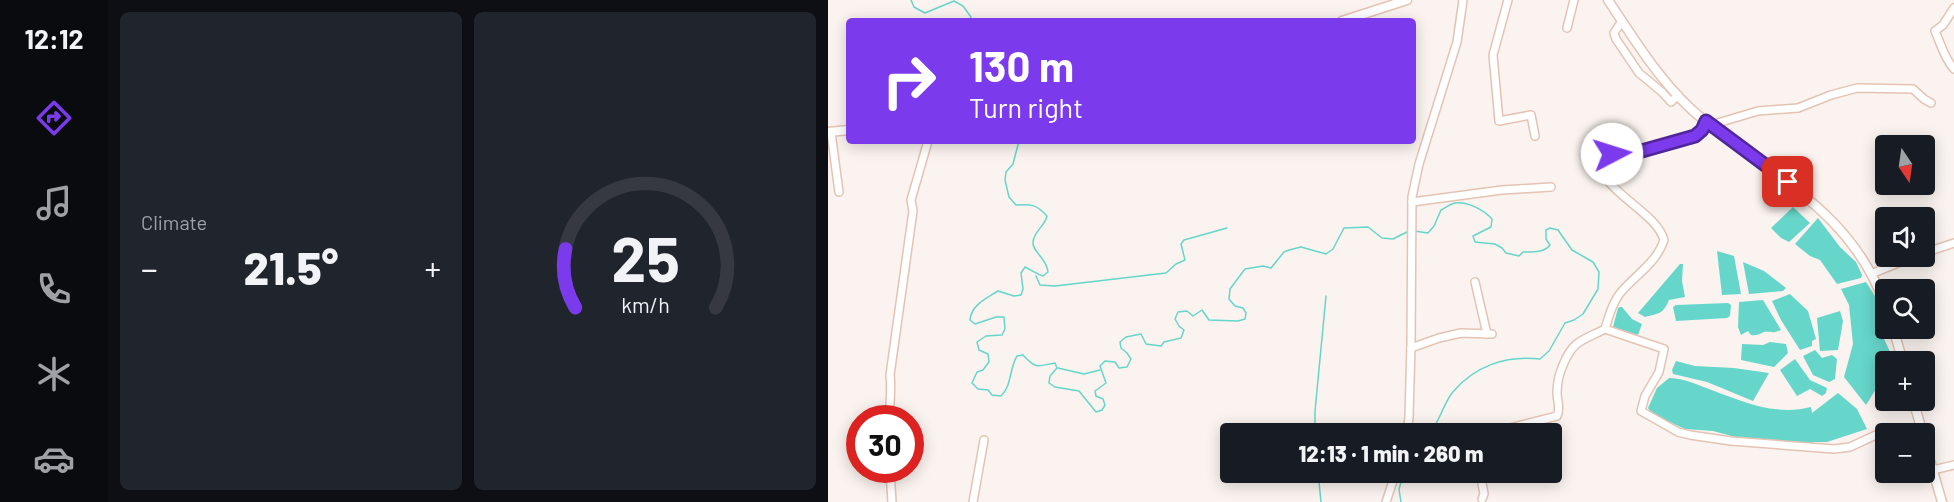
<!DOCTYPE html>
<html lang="en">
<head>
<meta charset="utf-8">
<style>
  body { margin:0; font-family:Barlow,sans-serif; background:#20242c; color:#f1f3f6; height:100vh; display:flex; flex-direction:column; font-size:22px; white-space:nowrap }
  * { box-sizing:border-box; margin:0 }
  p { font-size:20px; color:#9ea1a6 }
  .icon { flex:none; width:33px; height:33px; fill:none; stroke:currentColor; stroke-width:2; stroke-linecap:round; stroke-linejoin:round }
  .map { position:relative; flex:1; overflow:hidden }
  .details { display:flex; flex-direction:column; gap:12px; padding:12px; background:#0d0f14; width:720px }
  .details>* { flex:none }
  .guide { position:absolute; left:18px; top:18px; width:570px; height:126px; border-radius:6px; box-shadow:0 3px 15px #0003; background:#7c3aed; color:#fff; overflow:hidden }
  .needle { width:39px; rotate:167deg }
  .fabs { position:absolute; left:1047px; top:135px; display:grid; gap:12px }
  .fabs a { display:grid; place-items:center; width:60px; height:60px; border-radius:6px; background:#171b24; box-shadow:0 3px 15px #0003; font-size:30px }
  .speed { position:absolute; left:18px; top:405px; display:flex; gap:12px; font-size:30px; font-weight:700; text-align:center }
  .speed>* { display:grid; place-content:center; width:78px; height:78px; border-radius:50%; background:#171b24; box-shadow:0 3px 15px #0003; line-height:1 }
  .speed .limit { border:9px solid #d22; background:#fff; color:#111 }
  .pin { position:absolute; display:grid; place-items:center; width:51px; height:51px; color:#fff; margin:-26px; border-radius:12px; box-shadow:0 3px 9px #0006 }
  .me { position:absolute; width:66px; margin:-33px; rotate:85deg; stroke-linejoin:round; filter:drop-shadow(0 0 4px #0008) }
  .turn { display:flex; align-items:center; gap:21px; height:126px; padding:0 24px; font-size:27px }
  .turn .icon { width:78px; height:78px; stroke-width:2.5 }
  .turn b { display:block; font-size:42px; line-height:51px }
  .big { font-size:45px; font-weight:800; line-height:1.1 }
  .details .card { flex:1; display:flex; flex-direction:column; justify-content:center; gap:9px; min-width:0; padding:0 21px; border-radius:9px; background:#20242c }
  .details .dial { align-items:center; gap:0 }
  .dial svg { height:156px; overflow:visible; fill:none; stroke:#363941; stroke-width:7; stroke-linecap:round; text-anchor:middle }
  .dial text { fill:#f1f3f6; stroke:none }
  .heat { display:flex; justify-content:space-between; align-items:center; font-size:33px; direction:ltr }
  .details .tiles { flex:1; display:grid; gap:12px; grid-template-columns:repeat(2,1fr) }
  .trip { position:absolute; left:392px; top:423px; width:342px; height:60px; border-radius:6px; background:#171b24; box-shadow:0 3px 15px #0003; font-weight:800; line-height:60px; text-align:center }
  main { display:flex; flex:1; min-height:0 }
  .tabs { display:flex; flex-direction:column; width:108px; justify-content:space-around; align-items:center; background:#090b0e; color:#9ea1a6 }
  .tabs .icon { width:42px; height:42px }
  .tabs .active { color:#7c3aed }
  .tabs b { font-size:27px; color:#f1f3f6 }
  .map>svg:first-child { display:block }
  .water { fill:#66d6ca }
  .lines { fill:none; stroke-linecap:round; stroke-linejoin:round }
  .stream { stroke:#66d6ca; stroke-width:1.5 }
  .minor-casing { stroke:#e5c3b3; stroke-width:10 }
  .major-casing { stroke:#e5c3b3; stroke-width:11 }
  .minor { stroke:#fff; stroke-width:7 }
  .major { stroke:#fff; stroke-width:8 }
  .route-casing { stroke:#51269a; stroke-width:15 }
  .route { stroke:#7c3aed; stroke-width:10 }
</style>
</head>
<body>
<main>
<nav class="tabs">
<b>12:12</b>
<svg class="icon active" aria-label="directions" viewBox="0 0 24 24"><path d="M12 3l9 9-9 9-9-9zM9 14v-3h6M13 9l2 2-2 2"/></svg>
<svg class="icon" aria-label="music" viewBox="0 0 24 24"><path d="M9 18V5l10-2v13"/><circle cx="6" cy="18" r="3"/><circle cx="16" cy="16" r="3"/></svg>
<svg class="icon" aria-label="phone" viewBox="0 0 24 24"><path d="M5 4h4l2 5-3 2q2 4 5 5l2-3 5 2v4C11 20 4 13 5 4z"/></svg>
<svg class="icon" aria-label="climate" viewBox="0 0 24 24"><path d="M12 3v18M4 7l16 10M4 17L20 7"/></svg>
<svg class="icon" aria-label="car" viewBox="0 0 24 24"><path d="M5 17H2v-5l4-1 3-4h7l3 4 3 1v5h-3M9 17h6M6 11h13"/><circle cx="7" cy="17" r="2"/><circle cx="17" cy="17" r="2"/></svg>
</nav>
<section class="details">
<div class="tiles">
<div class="card"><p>Climate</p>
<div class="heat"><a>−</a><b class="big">21.5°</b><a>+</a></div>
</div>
<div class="card dial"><svg viewBox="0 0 100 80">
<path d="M14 69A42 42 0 1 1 86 69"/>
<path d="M14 69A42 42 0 0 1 9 39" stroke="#7c3aed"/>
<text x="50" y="56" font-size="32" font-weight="700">25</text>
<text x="50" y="72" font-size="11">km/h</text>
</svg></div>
</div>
</section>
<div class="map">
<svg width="1126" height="502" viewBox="0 0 1126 502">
  <rect width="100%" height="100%" fill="#faf3ef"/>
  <g class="water">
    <polygon points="965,207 982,223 961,242 953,238 943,228"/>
    <polygon points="990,218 1012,247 1028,262 1034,275 1033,278 1009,284 992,260 982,256 967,244"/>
    <polygon points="889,251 906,256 913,294 894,295"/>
    <polygon points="915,262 936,271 958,288 955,291 921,294"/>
    <path d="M 852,264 L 855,264 L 854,281 L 857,297 L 841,300 C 835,314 832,313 817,317 L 810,313 Z"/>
    <polygon points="1038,282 1047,296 1052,330 1063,354 1063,361 1058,362 1057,379 1048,389 1038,405 1016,377 1025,344 1021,305 1013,289"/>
    <polygon points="962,294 980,311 988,339 984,341 984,346 972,350 953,320 944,301"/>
    <path d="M 935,300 L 953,330 C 944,334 944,331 936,332 C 931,334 929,336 923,335 L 920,331 L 913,335 L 910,327 L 911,302 Z"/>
    <polygon points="900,303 903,305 902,316 899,318 848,321 845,307 848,305"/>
    <polygon points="792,307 794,307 804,319 814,324 810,335 785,327 790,308"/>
    <polygon points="1012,311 1015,321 1010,350 992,351 989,318"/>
    <polygon points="942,342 958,344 960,353 946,367 913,360 914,344 935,345"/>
    <polygon points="987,350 994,358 1004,355 1009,359 1007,379 1001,382 985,375 975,356"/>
    <polygon points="967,359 982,380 999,388 998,393 994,396 982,389 969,396 952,370"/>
    <polygon points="848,361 867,366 906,368 941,373 925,401 879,382 845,374 844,370"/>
    <path d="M 841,378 C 852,378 863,382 873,386 C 909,399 944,417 983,407 L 984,413 L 1010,393 L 1029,409 L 1039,429 L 999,442 L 985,442 L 984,446 L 911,438 L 885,431 L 857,429 L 824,414 L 820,408 L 829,388 Z"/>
  </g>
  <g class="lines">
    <g class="stream">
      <polyline points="83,0 86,7 97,13 126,1 135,6 143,17 142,21"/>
      <path d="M 191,141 L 185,164 L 178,172 L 177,180 L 181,197 L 188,205 C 203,204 208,204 219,216 C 217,226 206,231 205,242 C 204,252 219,258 220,272 L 215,276 C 208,274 204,270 197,267 L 193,273 L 195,289 L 193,295 L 186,296 L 170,291 C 159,298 143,305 142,320 L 147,324 L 168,317 L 176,317 L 177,329 L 174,335 L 158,336 L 149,342 L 151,350 L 160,354 L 161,362 L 155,370 L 149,372 L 144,383 L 150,389 L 160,390 L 164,395 L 173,396 C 184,386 181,369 189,356 L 195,355 C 209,370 209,366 227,363 L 229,368 L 222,376 L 221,383 L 227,387 L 251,391 L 268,412 L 274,410 L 277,405 L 275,399 L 268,396 L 267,391 L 278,383 L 272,366 L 277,361 L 287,362 L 291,368 L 299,367 L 303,359 L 299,353 L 293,348 L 292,342 L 298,337 L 313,334 L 318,344 L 333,346 L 336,342 L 353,338 L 356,330 L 351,326 L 347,319 L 350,312 L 359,311 L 365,316 L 374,310 L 381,320 L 410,321 L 417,319 L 418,313 L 415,308 L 407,306 L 401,299 L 402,289 L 417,269 L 435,266 L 443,268 L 456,252 L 461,250 L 473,247 L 498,254 L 505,249 L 516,228 L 540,227 L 554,238 L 565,239 L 581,231"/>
      <path d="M 586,231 L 600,233 L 606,226 L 613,210 C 617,208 622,204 627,203 C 639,201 656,210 664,219 L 663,227 L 645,236 L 647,242 L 667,244 L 674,248 L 678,253 L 691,256 L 695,252 C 704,252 716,253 722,245 L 718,239 L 718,230 L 722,228 L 730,230 L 744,250 L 765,262 L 771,272 L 770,289 L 755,314 L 746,320 L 737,323 L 721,351 L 712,359 C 678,355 646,366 624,393 C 615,405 611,423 601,434"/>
      <polyline points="208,276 212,285 227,286 338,273 348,264 357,260 353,244 356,240 399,228"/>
      <polyline points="230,368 256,374 272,370"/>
      <polyline points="487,434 487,411 498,296"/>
      <polyline points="490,472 493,502"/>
      <polyline points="573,502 571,489 576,472"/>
    </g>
    <g class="minor-casing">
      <g id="minor">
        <polyline points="680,0 665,55 671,121 703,115 707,136"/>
        <path d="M 1126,8 L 1115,25 L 1107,31 C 1113,44 1116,58 1126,69"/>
        <polyline points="794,21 786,33 788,39 811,73 834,92 843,102 850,95"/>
        <polyline points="739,28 746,0"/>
        <polyline points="883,125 930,111 970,108 1003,95 1029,88 1085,89 1096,99 1103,103"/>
        <polyline points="3,132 11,192"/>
        <polyline points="778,138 778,142 784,154 796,156 867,136 874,130 878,121"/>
        <polyline points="584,202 674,190 723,187"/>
        <polyline points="1096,253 1126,243"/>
        <polyline points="1043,274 1087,256"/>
        <polyline points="647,282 659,334"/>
        <polyline points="777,329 836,349 831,372 817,396 813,411 850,432 862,435 903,441 1006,449 1022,447 1050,434 1061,434"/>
        <polyline points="583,348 611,338 633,333 664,334"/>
        <path d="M 62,418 C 61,404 64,390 62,375 L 85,211 L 83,200 L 100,141"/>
        <polyline points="579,434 581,417 583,345 584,197 591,164 629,42 635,0"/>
        <path d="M 659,434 L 729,416 C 733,408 729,401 729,393 C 729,382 731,374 735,365 C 745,340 754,341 777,329 C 781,316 785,301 794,291 C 809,274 829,262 836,240 C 828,210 768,190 771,156"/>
        <polyline points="62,470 64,502"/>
        <polyline points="1105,470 1126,465"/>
        <polyline points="652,472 656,494 654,499"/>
        <polyline points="145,502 156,440"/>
        <polyline points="558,502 568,472"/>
      </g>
    </g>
    <g class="major-casing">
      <g id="major">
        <path d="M 780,0 C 806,39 829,77 863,109 C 937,176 1021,204 1058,307"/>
        <polyline points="514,21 579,0"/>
        <polyline points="0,132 21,130"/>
        <polyline points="1065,328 1075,362"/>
        <polyline points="1085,400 1095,434"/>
        <polyline points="1096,440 1114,502"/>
      </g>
    </g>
    <use href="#minor" class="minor"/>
    <use href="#major" class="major"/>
  </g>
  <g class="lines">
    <g class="route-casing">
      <polyline id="route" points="784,154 796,156 867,136 874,130 878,121 960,182"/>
    </g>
    <use href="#route" class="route"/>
  </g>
</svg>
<div class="fabs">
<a><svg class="needle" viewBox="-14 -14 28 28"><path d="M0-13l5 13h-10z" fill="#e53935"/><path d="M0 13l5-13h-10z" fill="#9ea1a6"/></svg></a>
<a><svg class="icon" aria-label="sound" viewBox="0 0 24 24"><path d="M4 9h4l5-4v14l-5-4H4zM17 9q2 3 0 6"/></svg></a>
<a><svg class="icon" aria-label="search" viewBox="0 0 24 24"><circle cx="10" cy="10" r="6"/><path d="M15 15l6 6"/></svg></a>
<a>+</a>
<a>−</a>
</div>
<div class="speed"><div class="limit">30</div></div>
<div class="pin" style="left:960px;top:182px;background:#d93025"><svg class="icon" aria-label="arrive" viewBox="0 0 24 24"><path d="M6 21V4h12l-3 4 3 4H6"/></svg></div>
<svg class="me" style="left:784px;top:154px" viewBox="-20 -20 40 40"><circle r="19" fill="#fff"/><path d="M0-13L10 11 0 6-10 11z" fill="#7c3aed"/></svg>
<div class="trip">12:13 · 1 min · 260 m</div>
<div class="guide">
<div class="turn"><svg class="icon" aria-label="right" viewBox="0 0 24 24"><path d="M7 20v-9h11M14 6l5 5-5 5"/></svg><div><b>130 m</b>Turn right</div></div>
</div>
</div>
</main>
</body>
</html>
